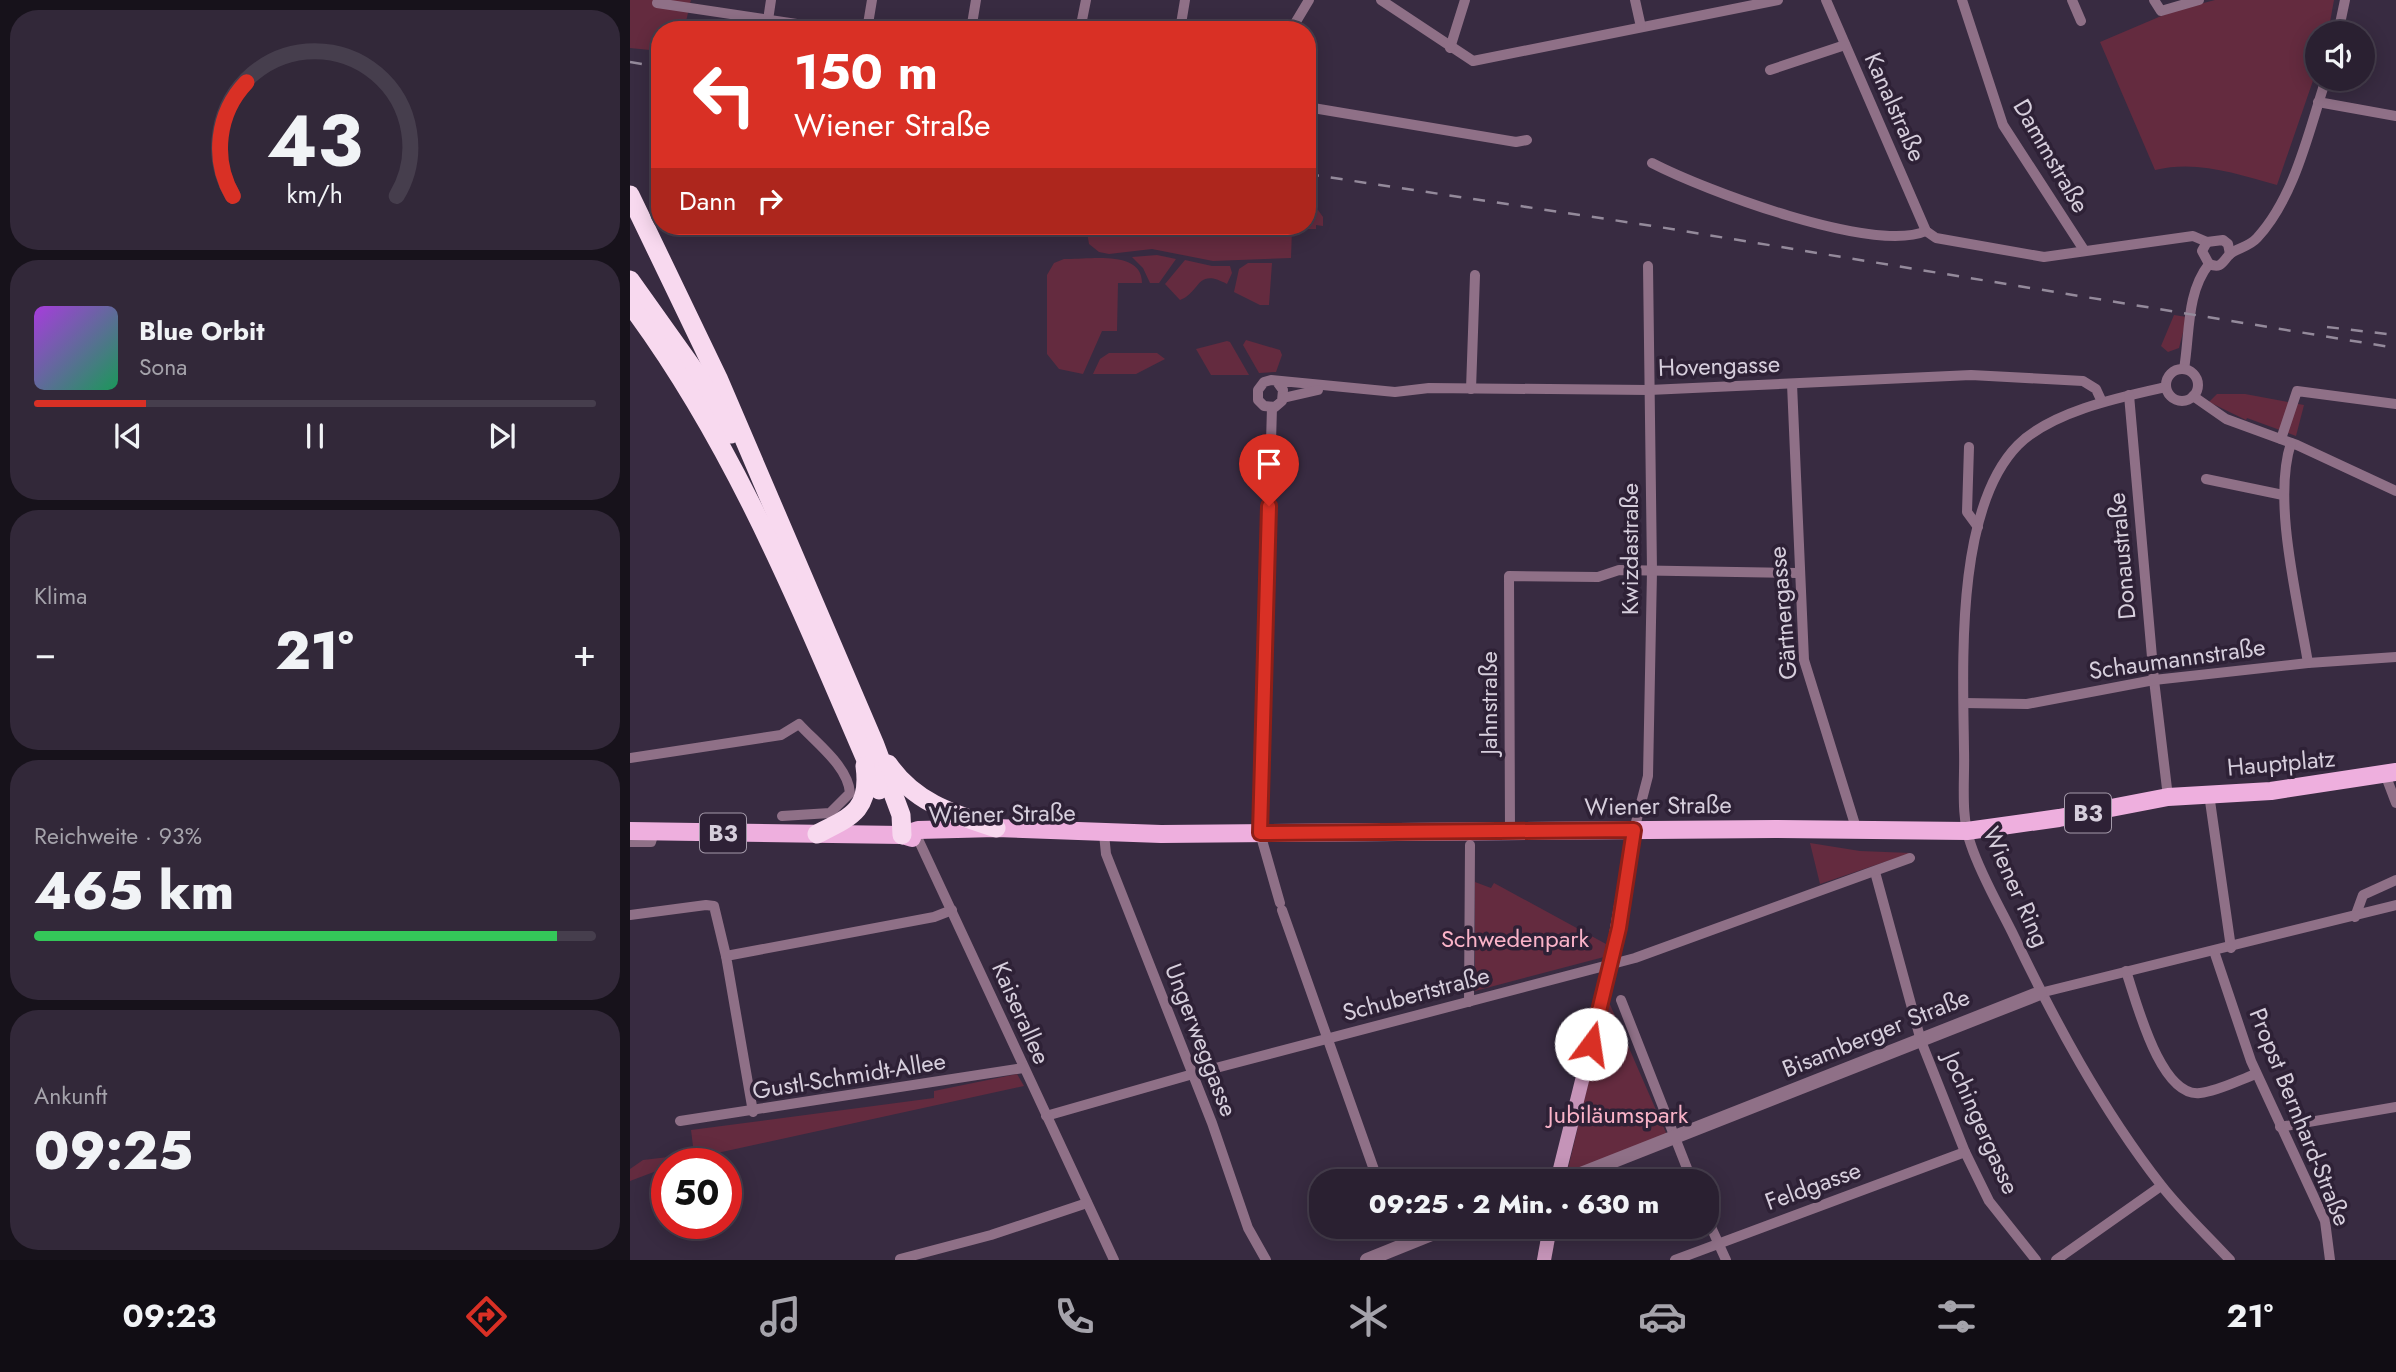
<!DOCTYPE html>
<html lang="de">
<head>
<meta charset="utf-8">
<style>
  body { margin:0; font-family:Jost,sans-serif; background:#322839; color:#f1f3f6; height:100vh; display:flex; flex-direction:column; font-size:26px; white-space:nowrap }
  * { box-sizing:border-box; margin:0 }
  p { font-size:23px; color:#a5a3ab }
  .icon { flex:none; width:38px; height:38px; fill:none; stroke:currentColor; stroke-width:2; stroke-linecap:round; stroke-linejoin:round }
  .map { position:relative; flex:1; overflow:hidden }
  .details { display:flex; flex-direction:column; gap:10px; padding:10px; background:#17121b; width:630px }
  .details>* { flex:none }
  .banner { position:absolute; left:21px; top:21px; width:665px; height:214px; border-radius:28px; box-shadow:0 4px 18px #0003,0 0 0 2px #463e4d; background:#d93025; color:#fff; overflow:hidden }
  .fabs { position:absolute; left:1675px; top:21px; display:grid; gap:14px }
  .fabs a { display:grid; place-items:center; width:70px; height:70px; border-radius:50%; background:#2a2031; box-shadow:0 4px 18px #0003,0 0 0 2px #463e4d; font-size:35px }
  .speed { position:absolute; left:21px; top:1148px; display:flex; gap:14px; font-size:35px; font-weight:700; text-align:center }
  .speed>* { display:grid; place-content:center; width:91px; height:91px; border-radius:50%; background:#2a2031; box-shadow:0 4px 18px #0003,0 0 0 2px #463e4d; line-height:1 }
  .speed .limit { border:10px solid #d22; background:#fff; color:#111 }
  .pin { position:absolute; display:grid; place-items:center; width:60px; height:60px; color:#fff; margin:-72px -30px; border-radius:50% 50% 50% 0; rotate:-45deg; box-shadow:0 0 7px #0007 }
  .pin .icon { rotate:45deg }
  .me { position:absolute; width:77px; margin:-38px; rotate:14deg; stroke-linejoin:round; filter:drop-shadow(0 0 5px #0008) }
  .turn { display:flex; align-items:center; gap:24px; height:147px; padding:0 28px; font-size:32px }
  .turn .icon { width:91px; height:91px; stroke-width:2.5 }
  .turn b { display:block; font-size:49px; line-height:60px }
  .then { display:flex; align-items:center; height:66px; padding:0 28px; background:#0003; gap:14px; font-size:26px }
  .big { font-size:52px; font-weight:800; line-height:1.1 }
  .details .widget { flex:1; display:flex; flex-direction:column; justify-content:center; gap:10px; min-width:0; padding:0 24px; border-radius:28px; background:#322839 }
  .details .dial { align-items:center; gap:0 }
  .dial svg { height:182px; overflow:visible; fill:none; stroke:#463e4d; stroke-width:7; stroke-linecap:round; text-anchor:middle }
  .dial text { fill:#f1f3f6; stroke:none }
  .song { display:flex; align-items:center; gap:21px }
  .cover { width:84px; height:84px; border-radius:10px; background:linear-gradient(135deg,hsl(280 70% 55%),hsl(150 70% 35%)) }
  .played { height:7px; border-radius:4px; background:linear-gradient(90deg,#d93025 20%,#463e4d 20%) }
  .keys { display:flex; justify-content:space-around; direction:ltr }
  .heat { display:flex; justify-content:space-between; align-items:center; font-size:38px; direction:ltr }
  .charge { height:10px; border-radius:5px; background:linear-gradient(90deg,#34c759 93%,#463e4d 0) }
  .trip { position:absolute; left:679px; top:1169px; width:410px; height:70px; border-radius:28px; background:#2a2031; box-shadow:0 4px 18px #0003,0 0 0 2px #463e4d; font-weight:800; line-height:70px; text-align:center }
  .menu { display:flex; height:112px; justify-content:space-around; align-items:center; background:#110d14; color:#a5a3ab }
  .menu .icon { width:49px; height:49px }
  .menu .active { color:#d93025 }
  .menu b { font-size:32px; color:#f1f3f6 }
  main { display:flex; flex:1; min-height:0 }
  .map>svg:first-child { display:block }
  .green { fill:#642b3f }
  .lines { fill:none; stroke-linecap:round; stroke-linejoin:round }
  .minor { stroke:#8f7087; stroke-width:10 }
  .tertiary { stroke:#8f7087; stroke-width:14 }
  .secondary { stroke:#c594b8; stroke-width:14 }
  .primary { stroke:#eeafde; stroke-width:18 }
  .motorway { stroke:#f8d9ef; stroke-width:19 }
  .rail { stroke:#948a9b; stroke-width:2.5; stroke-dasharray:12 12; stroke-linecap:butt }
  .route-casing { stroke:#8d1f18; stroke-width:18 }
  .route { stroke:#d93025; stroke-width:12 }
  .labels { text-anchor:middle; stroke-width:7; stroke-linejoin:round; paint-order:stroke }
  .shield { fill:#2e2136; stroke:#a49aaa; stroke-width:2 }
  .shield-label { font-size:23px; font-weight:bold; fill:#d6cedc }
  .street-label { font-size:24px; fill:#d6cedc; stroke:#2e2136 }
  .park-label { font-size:24px; fill:#fab3c8; stroke:#2e2136 }
</style>
</head>
<body>
<main>
<section class="details">
<div class="widget dial"><svg viewBox="0 0 100 80">
<path d="M14 69A42 42 0 1 1 86 69"/>
<path d="M14 69A42 42 0 0 1 20 19" stroke="#d93025"/>
<text x="50" y="56" font-size="32" font-weight="700">43</text>
<text x="50" y="72" font-size="11">km/h</text>
</svg></div>
<div class="widget">
<div class="song"><i class="cover"></i><div><b>Blue Orbit</b><p>Sona</p></div></div>
<div class="played"></div>
<div class="keys"><svg class="icon" aria-label="previous" viewBox="0 0 24 24"><path d="M18 5L8 12l10 7zM5 5v14"/></svg><svg class="icon" aria-label="pause" viewBox="0 0 24 24"><path d="M8 5v14M16 5v14"/></svg><svg class="icon" aria-label="next" viewBox="0 0 24 24"><path d="M6 5l10 7-10 7zM19 5v14"/></svg></div>
</div>
<div class="widget"><p>Klima</p>
<div class="heat"><a>−</a><b class="big">21°</b><a>+</a></div>
</div>
<div class="widget"><p>Reichweite · 93%</p><b class="big">465 km</b><div class="charge"></div></div>
<div class="widget"><p>Ankunft</p><b class="big">09:25</b></div>
</section>
<div class="map">
<svg width="1766" height="1260" viewBox="0 0 1766 1260">
  <rect width="100%" height="100%" fill="#382b41"/>
  <g class="green">
    <polygon points="0,0 61,0 54,30 30,30 30,51 0,48"/>
    <path d="M 1585,0 L 1704,0 L 1698,33 L 1687,33 L 1687,69 L 1647,185 C 1606,174 1568,160 1525,170 L 1470,42 L 1543,11 Z"/>
    <polygon points="677,209 688,210 693,217 693,226 686,225 686,229 662,229 661,258 583,261 522,249 479,254 469,252 459,244 456,226 677,226"/>
    <polygon points="527,255 546,259 529,283 520,283 513,268 502,257"/>
    <path d="M 434,259 C 458,260 512,249 512,283 L 488,283 L 487,331 L 472,331 L 453,374 L 429,369 L 417,354 L 417,275 L 424,263 Z"/>
    <path d="M 555,260 L 582,266 L 600,266 L 602,273 L 597,284 C 566,267 571,292 550,300 L 535,284 Z"/>
    <polygon points="618,263 642,263 639,305 630,305 604,292 609,269"/>
    <polygon points="1544,315 1557,317 1549,348 1538,352 1531,346"/>
    <polygon points="616,340 650,350 652,355 646,372 629,373 613,345"/>
    <polygon points="597,341 600,342 619,375 581,375 566,349"/>
    <polygon points="479,353 527,353 535,359 506,374 463,374 470,359"/>
    <polygon points="1587,394 1615,394 1674,405 1666,436 1617,418 1616,420 1579,402"/>
    <polygon points="1180,843 1230,851 1281,853 1190,884"/>
    <polygon points="845,882 861,888 864,883 976,944 974,957 845,991"/>
    <polygon points="978,1000 1037,1135 937,1173"/>
    <polygon points="387,1074 394,1086 37,1164 37,1167 0,1181 0,1169 13,1160 64,1154 61,1130 304,1098 304,1091"/>
  </g>
  <g class="lines">
    <g class="minor">
      <polyline points="751,0 843,61 1148,0"/>
      <polyline points="1005,0 1011,27"/>
      <polyline points="1196,0 1296,231 1306,238 1414,257 1563,236 1577,242 1593,240 1598,244 1600,254"/>
      <polyline points="1332,0 1373,125 1454,250"/>
      <polyline points="1442,0 1451,21"/>
      <polyline points="1524,0 1531,11 1569,0"/>
      <polyline points="27,3 207,30"/>
      <polyline points="138,20 141,0"/>
      <polyline points="237,30 242,0"/>
      <polyline points="341,30 346,0"/>
      <polyline points="450,30 456,0"/>
      <polyline points="550,30 555,0"/>
      <polyline points="661,30 679,0"/>
      <polyline points="1708,33 1715,0"/>
      <polyline points="820,48 835,0"/>
      <polyline points="1140,70 1215,45"/>
      <polyline points="1688,102 1766,116"/>
      <polyline points="677,107 886,142 897,140"/>
      <path d="M 1022,163 C 1074,190 1243,254 1296,231"/>
      <polyline points="1577,242 1572,251 1579,264"/>
      <path d="M 1579,264 C 1592,269 1592,262 1600,254 C 1607,248 1619,247 1627,238 C 1665,197 1679,130 1696,79"/>
      <path d="M 1554,369 C 1560,334 1556,293 1579,264"/>
      <circle cx="1552" cy="385" r="16"/>
      <polyline points="648,383 653,390 652,401 645,407 634,406 628,400 628,390 634,382 641,380 765,392 799,388 1019,390 1341,375 1453,381 1466,389 1472,402"/>
      <polyline points="1162,384 1174,660 1227,831"/>
      <path d="M 1536,387 C 1491,397 1422,411 1388,445 C 1325,509 1333,665 1334,750 C 1335,780 1330,816 1341,845 C 1351,875 1368,904 1382,932 C 1424,1020 1471,1108 1531,1185 C 1552,1212 1577,1235 1600,1260"/>
      <polyline points="841,389 845,275"/>
      <polyline points="1499,395 1524,680 1538,797"/>
      <polyline points="1563,396 1596,419 1667,445 1766,491"/>
      <polyline points="653,398 688,390"/>
      <polyline points="642,407 630,833 650,903"/>
      <polyline points="1651,439 1667,391 1766,404"/>
      <path d="M 1661,443 C 1642,501 1668,601 1678,663"/>
      <polyline points="1339,447 1337,512 1348,527"/>
      <polyline points="1576,479 1653,495"/>
      <polyline points="1334,703 1397,704 1524,680 1678,663 1766,657"/>
      <path d="M 0,758 L 151,735 L 169,724 C 186,743 218,766 220,793 L 200,813 L 152,816"/>
      <polyline points="1755,774 1766,803"/>
      <polyline points="1579,794 1601,948"/>
      <polyline points="1004,830 1018,776 1022,571 1018,266"/>
      <polyline points="880,831 879,576 968,577 989,570 1168,573"/>
      <polyline points="474,834 476,854 582,1123 618,1228 636,1260"/>
      <polyline points="288,839 484,1260"/>
      <polyline points="0,842 21,842 24,832"/>
      <polyline points="1245,872 1291,1041 1335,1152 1359,1201 1406,1260"/>
      <polyline points="652,910 748,1181"/>
      <polyline points="0,915 76,905 84,906 96,956"/>
      <polyline points="1725,917 1733,895 1766,880"/>
      <polyline points="1584,951 1621,1061 1695,1221 1700,1260"/>
      <path d="M 1496,971 C 1506,1000 1530,1098 1570,1093 C 1589,1091 1609,1080 1626,1074"/>
      <polyline points="1410,993 1766,905"/>
      <polyline points="991,1000 1062,1181"/>
      <polyline points="839,1002 840,845"/>
      <polyline points="123,1112 96,956 304,917 322,910"/>
      <polyline points="416,1116 563,1074 1005,958 1280,858"/>
      <polyline points="50,1121 393,1068"/>
      <polyline points="1650,1127 1766,1107"/>
      <polyline points="1076,1216 1096,1260"/>
      <polyline points="766,1227 773,1246"/>
      <polyline points="270,1259 361,1235 457,1203"/>
      <polyline points="1045,1260 1335,1152"/>
      <polyline points="1426,1260 1531,1186"/>
    </g>
    <g class="tertiary">
      <polyline points="933,1181 1410,993"/>
      <polyline points="737,1260 819,1227"/>
    </g>
    <g class="secondary">
      <polyline points="927,1181 981,964 1004,830"/>
      <polyline points="914,1260 920,1227"/>
    </g>
    <g class="primary">
      <polyline points="0,831 272,835 282,838"/>
      <polyline points="272,835 288,830 366,828 531,834 1145,829 1337,831 1429,818 1538,797 1641,791 1766,772"/>
    </g>
    <g class="motorway">
      <polyline points="0,195 88,378 245,745 271,815 272,835"/>
      <polyline points="0,280 69,377 101,434"/>
      <path d="M 0,304 C 110,451 176,623 249,790"/>
      <path d="M 258,764 C 285,803 323,814 366,828"/>
      <path d="M 187,834 C 221,817 241,810 235,766"/>
    </g>
    <g class="rail">
      <polyline points="0,62 30,67"/>
      <polyline points="677,174 1023,226 1766,348"/>
      <polyline points="1697,327 1766,335"/>
    </g>
  </g>
  <g class="lines">
    <g class="route-casing">
      <polyline id="route" points="639,506 630,833 1004,830 989,928 961,1044"/>
    </g>
    <use href="#route" class="route"/>
  </g>
  <g class="labels">
    <g class="shield">
      <rect x="1435" y="793.5" width="46" height="39" rx="5"/>
      <rect x="70" y="813.5" width="46" height="39" rx="5"/>
    </g>
    <g class="shield-label">
      <text x="1458" y="821">B3</text>
      <text x="93" y="841">B3</text>
    </g>
    <g class="street-label">
      <text transform="translate(1265 107) rotate(66)" y="8">Kanalstraße</text>
      <text transform="translate(1421 156) rotate(60)" y="8">Dammstraße</text>
      <text transform="translate(1089 366) rotate(-2)" y="8">Hovengasse</text>
      <text transform="translate(1000 549) rotate(-90)" y="8">Kwizdastraße</text>
      <text transform="translate(1492 556) rotate(-95)" y="8">Donaustraße</text>
      <text transform="translate(1153 613) rotate(-95)" y="8">Gärtnergasse</text>
      <text transform="translate(1547 659) rotate(-8)" y="8">Schaumannstraße</text>
      <text transform="translate(859 703) rotate(-90)" y="8">Jahnstraße</text>
      <text transform="translate(1651 763) rotate(-5)" y="8">Hauptplatz</text>
      <text transform="translate(1028 806) rotate(-1)" y="8">Wiener Straße</text>
      <text transform="translate(372 814) rotate(-1)" y="8">Wiener Straße</text>
      <text transform="translate(1386 887) rotate(66)" y="8">Wiener Ring</text>
      <text transform="translate(786 994) rotate(-15)" y="8">Schubertstraße</text>
      <text transform="translate(391 1013) rotate(66)" y="8">Kaiserallee</text>
      <text transform="translate(1246 1033) rotate(-22)" y="8">Bisamberger Straße</text>
      <text transform="translate(571 1040) rotate(69)" y="8">Ungerweggasse</text>
      <text transform="translate(219 1076) rotate(-9)" y="8">Gustl-Schmidt-Allee</text>
      <text transform="translate(1670 1117) rotate(68)" y="8">Propst Bernhard-Straße</text>
      <text transform="translate(1351 1123) rotate(66)" y="8">Jochingergasse</text>
      <text transform="translate(1183 1186) rotate(-20)" y="8">Feldgasse</text>
    </g>
    <g class="park-label">
      <text x="885" y="947">Schwedenpark</text>
      <text x="988" y="1123">Jubiläumspark</text>
    </g>
  </g>
</svg>
<div class="fabs">
<a><svg class="icon" aria-label="sound" viewBox="0 0 24 24"><path d="M4 9h4l5-4v14l-5-4H4zM17 9q2 3 0 6"/></svg></a>
</div>
<div class="speed"><div class="limit">50</div></div>
<div class="pin" style="left:639px;top:506px;background:#d93025"><svg class="icon" aria-label="arrive" viewBox="0 0 24 24"><path d="M6 21V4h12l-3 4 3 4H6"/></svg></div>
<svg class="me" style="left:961px;top:1044px" viewBox="-20 -20 40 40"><circle r="19" fill="#fff"/><path d="M0-13L10 11 0 6-10 11z" fill="#d93025"/></svg>
<div class="trip">09:25 · 2 Min. · 630 m</div>
<div class="banner">
<div class="turn"><svg class="icon" aria-label="left" viewBox="0 0 24 24"><path d="M17 20v-9H6M10 6l-5 5 5 5"/></svg><div><b>150 m</b>Wiener Straße</div></div>
<div class="then">Dann<svg class="icon" aria-label="right" viewBox="0 0 24 24"><path d="M7 20v-9h11M14 6l5 5-5 5"/></svg></div>
</div>
</div>
</main>
<nav class="menu">
<b>09:23</b>
<svg class="icon active" aria-label="directions" viewBox="0 0 24 24"><path d="M12 3l9 9-9 9-9-9zM9 14v-3h6M13 9l2 2-2 2"/></svg>
<svg class="icon" aria-label="music" viewBox="0 0 24 24"><path d="M9 18V5l10-2v13"/><circle cx="6" cy="18" r="3"/><circle cx="16" cy="16" r="3"/></svg>
<svg class="icon" aria-label="phone" viewBox="0 0 24 24"><path d="M5 4h4l2 5-3 2q2 4 5 5l2-3 5 2v4C11 20 4 13 5 4z"/></svg>
<svg class="icon" aria-label="climate" viewBox="0 0 24 24"><path d="M12 3v18M4 7l16 10M4 17L20 7"/></svg>
<svg class="icon" aria-label="car" viewBox="0 0 24 24"><path d="M5 17H2v-5l4-1 3-4h7l3 4 3 1v5h-3M9 17h6M6 11h13"/><circle cx="7" cy="17" r="2"/><circle cx="17" cy="17" r="2"/></svg>
<svg class="icon" aria-label="filters" viewBox="0 0 24 24"><path d="M4 7h16M4 17h16"/><circle cx="9" cy="7" r="2"/><circle cx="15" cy="17" r="2"/></svg>
<b>21°</b>
</nav>
</body>
</html>
